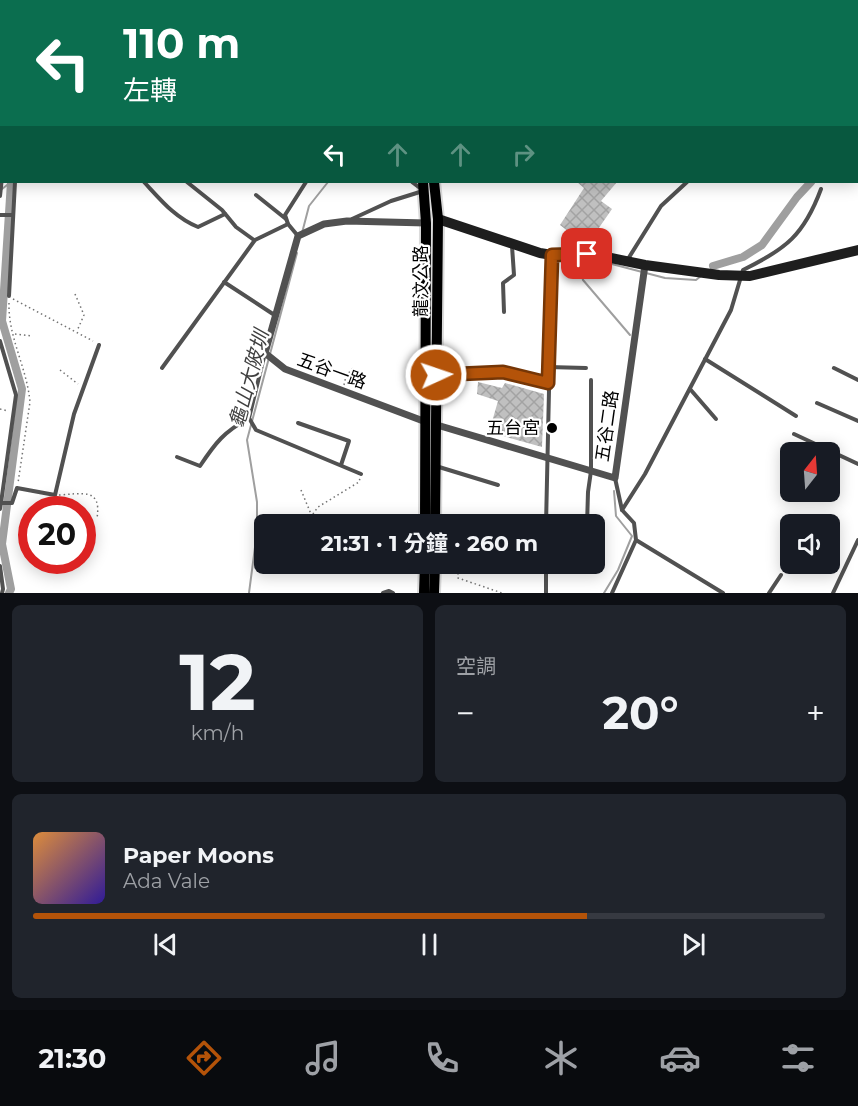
<!DOCTYPE html>
<html lang="zh-TW">
<head>
<meta charset="utf-8">
<style>
  body { margin:0; font-family:Montserrat,"Noto Sans TC",sans-serif; background:#20242c; color:#f1f3f6; height:100vh; display:flex; flex-direction:column; font-size:22px; white-space:nowrap }
  * { box-sizing:border-box; margin:0 }
  p { font-size:20px; color:#9ea1a6 }
  .icon { flex:none; width:33px; height:33px; fill:none; stroke:currentColor; stroke-width:2; stroke-linecap:round; stroke-linejoin:round }
  .map { position:relative; height:593px; overflow:hidden }
  .drawer { display:flex; flex-direction:column; gap:12px; padding:12px; background:#0d0f14; flex:1 }
  .drawer>* { flex:none }
  .banner { position:absolute; left:0px; top:0px; width:858px; height:183px; box-shadow:0 3px 15px #0003; background:#0b6e4f; color:#fff; overflow:hidden }
  .needle { width:39px; rotate:17deg }
  .buttons { position:absolute; left:780px; top:442px; display:grid; gap:12px }
  .buttons a { display:grid; place-items:center; width:60px; height:60px; border-radius:9px; background:#171b24; box-shadow:0 3px 15px #0003; font-size:30px }
  .speed { position:absolute; left:18px; top:496px; display:flex; gap:12px; font-size:30px; font-weight:700; text-align:center }
  .speed>* { display:grid; place-content:center; width:78px; height:78px; border-radius:50%; background:#171b24; box-shadow:0 3px 15px #0003; line-height:1 }
  .speed .limit { border:9px solid #d22; background:#fff; color:#111 }
  .pin { position:absolute; display:grid; place-items:center; width:51px; height:51px; color:#fff; margin:-26px; border-radius:12px; box-shadow:0 3px 9px #0006 }
  .me { position:absolute; width:66px; margin:-33px; rotate:87deg; stroke-linejoin:round; filter:drop-shadow(0 0 4px #0008) }
  .turn { display:flex; align-items:center; gap:21px; height:126px; padding:0 24px; font-size:27px }
  .turn .icon { width:78px; height:78px; stroke-width:2.5 }
  .turn b { display:block; font-size:42px; line-height:51px }
  .lanes { display:flex; align-items:center; height:57px; padding:0 24px; background:#0003; justify-content:center; gap:30px; direction:ltr }
  .lanes .off { opacity:.35 }
  .big { font-size:45px; font-weight:700; line-height:1.1 }
  .drawer .widget { flex:1; display:flex; flex-direction:column; justify-content:center; gap:9px; min-width:0; padding:0 21px; border-radius:9px; background:#20242c }
  .drawer .dial { align-items:center; gap:0 }
  .dial b { font-size:78px; line-height:1 }
  .song { display:flex; align-items:center; gap:18px }
  .cover { width:72px; height:72px; border-radius:9px; background:linear-gradient(135deg,hsl(30 70% 55%),hsl(250 70% 35%)) }
  .played { height:6px; border-radius:3px; background:linear-gradient(90deg,#b45309 70%,#363941 70%) }
  .keys { display:flex; justify-content:space-around; direction:ltr }
  .heat { display:flex; justify-content:space-between; align-items:center; font-size:33px; direction:ltr }
  .drawer .tiles { flex:1; display:grid; gap:12px; grid-template-columns:1fr 1fr }
  .widget:last-child { grid-column:span 2 }
  .trip { position:absolute; left:254px; top:514px; width:351px; height:60px; border-radius:9px; background:#171b24; box-shadow:0 3px 15px #0003; font-weight:700; line-height:60px; text-align:center }
  .dock { display:flex; height:96px; justify-content:space-around; align-items:center; background:#090b0e; color:#9ea1a6 }
  .dock .icon { width:42px; height:42px }
  .dock .on { color:#b45309 }
  .dock b { font-size:27px; color:#f1f3f6 }
  .map>svg:first-child { display:block }
  .lines { fill:none; stroke-linecap:round; stroke-linejoin:round }
  .stream { stroke:#9f9f9f; stroke-width:2 }
  .canal { stroke:#9f9f9f; stroke-width:8 }
  .building { fill:url(#building-cross-hatch) }
  .primary-casing { stroke:#dbdbdb; stroke-width:14 }
  .path { stroke:#737373; stroke-width:1.5; stroke-dasharray:1.5 3; stroke-linecap:butt }
  .lane { stroke:#515151; stroke-width:4 }
  .street { stroke:#515151; stroke-width:7 }
  .secondary { stroke:#1e1e1e; stroke-width:10 }
  .primary { stroke:#000; stroke-width:10 }
  .route-casing { stroke:#753606; stroke-width:15 }
  .route { stroke:#b45309; stroke-width:10 }
  .poi-dot { fill:#000; stroke:#fff; stroke-width:2 }
  .labels { text-anchor:middle; stroke-width:4.5; stroke-linejoin:round; paint-order:stroke }
  .street-label { font-size:18px; fill:#000; stroke:#fff }
  .poi-label { font-size:18px; fill:#000; stroke:#fff; text-anchor:end }
  .water-label { font-size:20px; font-style:italic; fill:#404040; stroke:#fff }
</style>
</head>
<body>
<div class="map">
<svg width="858" height="593" viewBox="0 0 858 593">
  <defs>
    <pattern id="building-cross-hatch" width="8" height="8" patternUnits="userSpaceOnUse" patternTransform="scale(1.5)"><rect width="8" height="8" fill="#c0c0c0"/><path d="M0 0l8 8M0 8l8-8" fill="none" stroke="#a3a3a3"/></pattern>
  </defs>
  <rect width="100%" height="100%" fill="#fff"/>
  <g class="lines">
    <g class="stream">
      <polyline points="705,2 709,0"/>
      <polyline points="0,143 2,142"/>
      <polyline points="2,189 11,182"/>
      <polyline points="302,233 309,206 328,182"/>
      <polyline points="583,257 580,267 583,280 630,335"/>
      <polyline points="608,263 665,278 696,280 701,276"/>
      <polyline points="249,593 257,532 257,502 247,440 297,253"/>
      <polyline points="604,593 618,570 632,536 616,516 614,491"/>
    </g>
    <g class="canal">
      <polyline points="856,106 858,101"/>
      <polyline points="713,266 743,257 762,245 797,197 811,182"/>
      <polyline points="9,593 11,589 2,544 22,389 2,321 11,182"/>
    </g>
  </g>
  <g class="building">
    <polygon points="577,182 617,182 601,201 612,209 587,245 569,245 573,235 560,225 584,188"/>
    <polygon points="478,382 502,388 505,383 544,394 542,447 489,432 498,401 477,394"/>
  </g>
  <g class="lines">
    <g class="primary-casing">
      <g id="primary">
        <polyline points="413,0 413,2"/>
        <polyline points="426,0 426,2"/>
        <polyline points="423,182 426,223 425,525"/>
        <polyline points="434,182 438,219 435,525"/>
        <polyline points="424,593 425,564"/>
        <polyline points="434,593 435,564"/>
      </g>
    </g>
    <g class="path">
      <polyline points="670,0 671,2"/>
      <polyline points="608,2 612,0"/>
      <polyline points="75,294 84,315 77,331"/>
      <polyline points="13,299 93,341"/>
      <path d="M 9,303 C 8,337 27,368 30,402 L 18,483"/>
      <polyline points="15,334 32,336"/>
      <polyline points="60,370 78,384"/>
      <polyline points="344,385 346,376 353,368"/>
      <polyline points="0,409 8,411"/>
      <polyline points="301,490 311,514"/>
      <path d="M 59,495 C 81,494 102,487 97,518"/>
      <polyline points="272,519 288,525"/>
      <polyline points="305,525 318,507 359,482 360,478"/>
      <polyline points="458,564 458,578 502,593"/>
    </g>
    <g class="lane">
      <polyline points="379,0 379,2"/>
      <polyline points="42,2 44,0"/>
      <polyline points="0,22 2,22"/>
      <polyline points="856,156 858,156"/>
      <path d="M 144,182 C 160,199 175,218 198,227 L 225,214"/>
      <polyline points="187,182 222,210 236,227 254,240"/>
      <polyline points="412,182 420,188"/>
      <polyline points="256,195 286,219"/>
      <polyline points="0,196 2,177"/>
      <polyline points="0,215 13,215"/>
      <polyline points="352,219 391,201 423,191"/>
      <polyline points="288,224 285,215 306,182"/>
      <polyline points="628,259 661,206 687,182"/>
      <polyline points="224,282 276,316"/>
      <polyline points="9,296 15,182"/>
      <polyline points="504,312 503,283 514,275 512,246"/>
      <polyline points="0,341 16,395 1,503"/>
      <polyline points="265,353 249,418 256,430 361,474"/>
      <polyline points="705,359 796,416"/>
      <polyline points="548,367 586,368"/>
      <polyline points="162,368 255,240 288,224 298,236"/>
      <polyline points="834,368 858,380"/>
      <polyline points="437,375 503,372 548,383"/>
      <polyline points="690,389 716,419"/>
      <polyline points="817,403 858,421"/>
      <polyline points="298,423 349,441 341,465"/>
      <polyline points="794,434 858,464"/>
      <path d="M 177,457 L 200,466 C 216,442 224,432 249,418"/>
      <polyline points="439,467 498,485"/>
      <polyline points="615,478 622,510 634,523 636,540 723,593"/>
      <polyline points="0,509 1,503 12,503 17,488 55,495 74,414 99,345"/>
      <path d="M 622,510 L 645,474 L 731,310 L 743,270 C 786,249 804,235 821,189"/>
      <polyline points="546,525 552,256"/>
      <polyline points="587,525 588,492 591,471 591,380"/>
      <polyline points="0,566 3,589 2,593"/>
      <polyline points="383,593 389,591 393,593"/>
      <polyline points="546,593 546,564"/>
      <polyline points="612,593 636,540"/>
      <polyline points="769,593 781,575"/>
      <polyline points="833,593 858,540"/>
    </g>
    <g class="street">
      <polyline points="426,422 285,369 265,353 298,236 324,224 347,221 426,223"/>
      <polyline points="437,425 615,478 645,265"/>
    </g>
    <g class="secondary">
      <polyline points="0,149 2,149"/>
      <polyline points="438,219 540,253 552,255 587,253 645,265 719,275 750,276 858,250"/>
    </g>
    <use href="#primary" class="primary"/>
  </g>
  <g class="lines">
    <g class="route-casing">
      <polyline id="route" points="436,375 503,372 548,383 552,255 587,254"/>
    </g>
    <use href="#route" class="route"/>
  </g>
  <circle class="poi-dot" cx="552" cy="428" r="6"/>
  <g class="labels">
    <g class="street-label">
      <text transform="translate(421 281) rotate(-90)" y="6">龍汶公路</text>
      <text transform="translate(332 371) rotate(20)" y="6">五谷一路</text>
      <text transform="translate(607 426) rotate(-82)" y="6">五谷二路</text>
    </g>
    <g class="poi-label">
      <text x="540" y="434">五台宮</text>
    </g>
    <g class="water-label">
      <text transform="translate(249 379) rotate(-75)" y="7">龜山大陂圳</text>
    </g>
  </g>
</svg>
<div class="buttons">
<a><svg class="needle" viewBox="-14 -14 28 28"><path d="M0-13l5 13h-10z" fill="#e53935"/><path d="M0 13l5-13h-10z" fill="#9ea1a6"/></svg></a>
<a><svg class="icon" aria-label="sound" viewBox="0 0 24 24"><path d="M4 9h4l5-4v14l-5-4H4zM17 9q2 3 0 6"/></svg></a>
</div>
<div class="speed"><div class="limit">20</div></div>
<div class="pin" style="left:587px;top:254px;background:#d93025"><svg class="icon" aria-label="arrive" viewBox="0 0 24 24"><path d="M6 21V4h12l-3 4 3 4H6"/></svg></div>
<svg class="me" style="left:436px;top:375px" viewBox="-20 -20 40 40"><circle r="17" fill="#b45309" stroke="#fff" stroke-width="3"/><path d="M0-11L8 9 0 5-8 9z" fill="#fff"/></svg>
<div class="trip">21:31 · 1 分鐘 · 260 m</div>
<div class="banner">
<div class="turn"><svg class="icon" aria-label="left" viewBox="0 0 24 24"><path d="M17 20v-9H6M10 6l-5 5 5 5"/></svg><div><b>110 m</b>左轉</div></div>
<div class="lanes"><svg class="icon" aria-label="left" viewBox="0 0 24 24"><path d="M17 20v-9H6M10 6l-5 5 5 5"/></svg><svg class="icon off" aria-label="ahead" viewBox="0 0 24 24"><path d="M12 20V5M6 11l6-6 6 6"/></svg><svg class="icon off" aria-label="ahead" viewBox="0 0 24 24"><path d="M12 20V5M6 11l6-6 6 6"/></svg><svg class="icon off" aria-label="right" viewBox="0 0 24 24"><path d="M7 20v-9h11M14 6l5 5-5 5"/></svg></div>
</div>
</div>
<section class="drawer">
<div class="tiles">
<div class="widget dial"><b>12</b><p>km/h</p></div>
<div class="widget"><p>空調</p>
<div class="heat"><a>−</a><b class="big">20°</b><a>+</a></div>
</div>
<div class="widget">
<div class="song"><i class="cover"></i><div><b>Paper Moons</b><p>Ada Vale</p></div></div>
<div class="played"></div>
<div class="keys"><svg class="icon" aria-label="previous" viewBox="0 0 24 24"><path d="M18 5L8 12l10 7zM5 5v14"/></svg><svg class="icon" aria-label="pause" viewBox="0 0 24 24"><path d="M8 5v14M16 5v14"/></svg><svg class="icon" aria-label="next" viewBox="0 0 24 24"><path d="M6 5l10 7-10 7zM19 5v14"/></svg></div>
</div>
</div>
</section>
<nav class="dock">
<b>21:30</b>
<svg class="icon on" aria-label="directions" viewBox="0 0 24 24"><path d="M12 3l9 9-9 9-9-9zM9 14v-3h6M13 9l2 2-2 2"/></svg>
<svg class="icon" aria-label="music" viewBox="0 0 24 24"><path d="M9 18V5l10-2v13"/><circle cx="6" cy="18" r="3"/><circle cx="16" cy="16" r="3"/></svg>
<svg class="icon" aria-label="phone" viewBox="0 0 24 24"><path d="M5 4h4l2 5-3 2q2 4 5 5l2-3 5 2v4C11 20 4 13 5 4z"/></svg>
<svg class="icon" aria-label="climate" viewBox="0 0 24 24"><path d="M12 3v18M4 7l16 10M4 17L20 7"/></svg>
<svg class="icon" aria-label="car" viewBox="0 0 24 24"><path d="M5 17H2v-5l4-1 3-4h7l3 4 3 1v5h-3M9 17h6M6 11h13"/><circle cx="7" cy="17" r="2"/><circle cx="17" cy="17" r="2"/></svg>
<svg class="icon" aria-label="filters" viewBox="0 0 24 24"><path d="M4 7h16M4 17h16"/><circle cx="9" cy="7" r="2"/><circle cx="15" cy="17" r="2"/></svg>
</nav>
</body>
</html>
